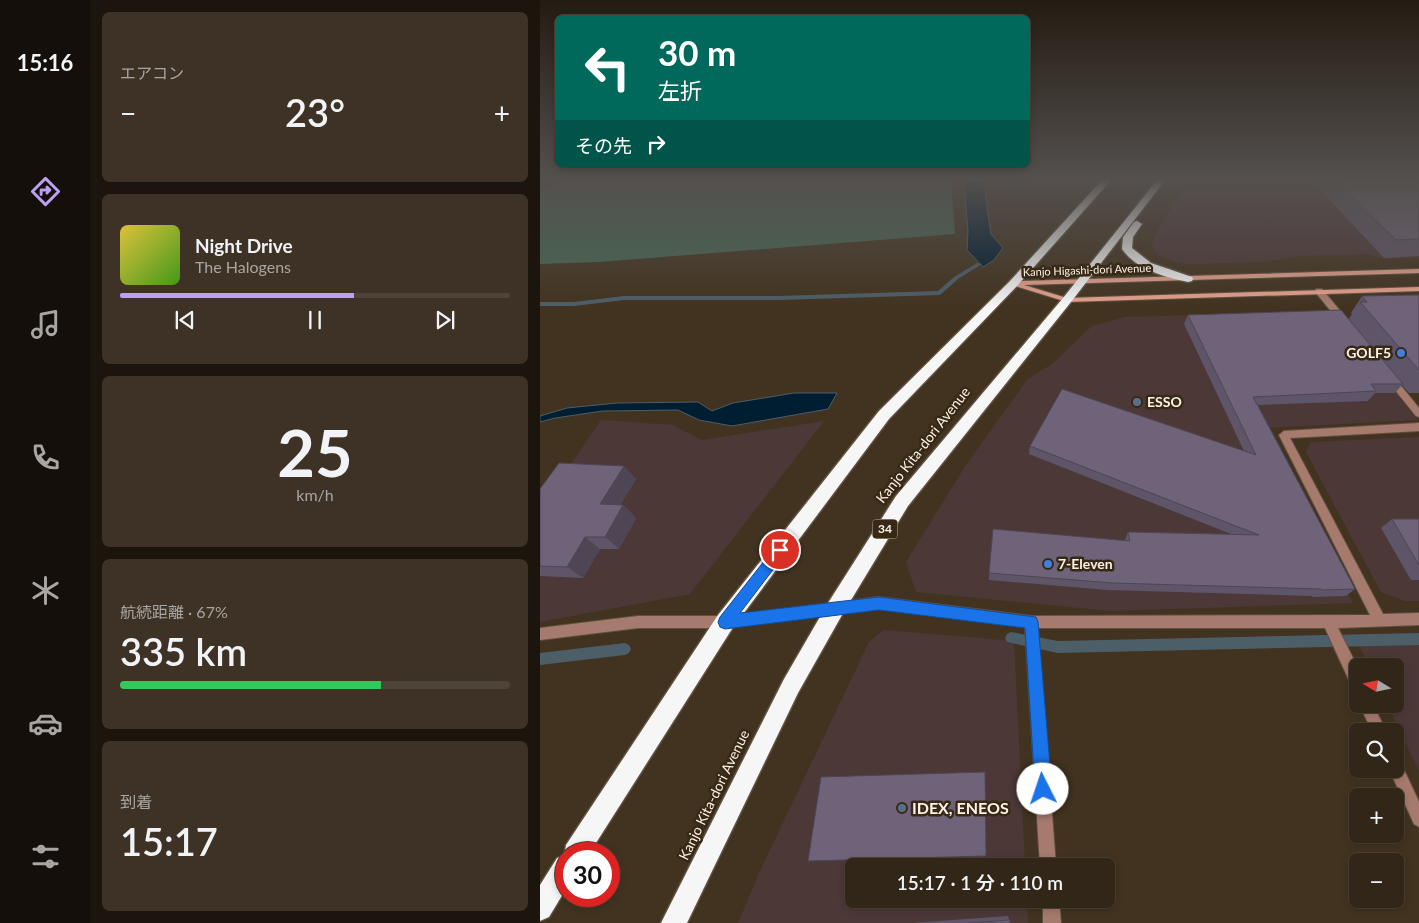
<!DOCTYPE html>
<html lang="ja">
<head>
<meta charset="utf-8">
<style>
  body { margin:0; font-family:Lato,"Noto Sans JP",sans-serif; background:#3d3225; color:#f1f3f6; height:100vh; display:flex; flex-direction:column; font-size:19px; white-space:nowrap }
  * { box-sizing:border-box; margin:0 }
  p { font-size:16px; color:#a8a5a2 }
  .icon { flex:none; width:28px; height:28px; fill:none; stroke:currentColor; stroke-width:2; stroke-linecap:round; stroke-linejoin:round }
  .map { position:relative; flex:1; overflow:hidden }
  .panel { display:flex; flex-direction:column; gap:12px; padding:12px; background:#1c150d; width:450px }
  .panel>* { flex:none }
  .hud { position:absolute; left:15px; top:15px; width:475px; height:152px; border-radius:8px; box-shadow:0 2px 8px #0003,0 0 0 1px #4d4337; background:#00695c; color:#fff; overflow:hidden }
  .needle { width:32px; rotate:280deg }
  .fabs { position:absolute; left:809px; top:658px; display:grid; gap:10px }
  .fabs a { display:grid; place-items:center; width:55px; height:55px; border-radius:8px; background:#322618; box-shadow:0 2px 8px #0003,0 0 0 1px #4d4337; font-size:25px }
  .speed { position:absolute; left:15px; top:842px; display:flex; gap:10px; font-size:25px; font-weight:700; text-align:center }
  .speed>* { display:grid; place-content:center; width:65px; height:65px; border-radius:50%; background:#322618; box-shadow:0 2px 8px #0003,0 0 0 1px #4d4337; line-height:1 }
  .speed .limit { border:8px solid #d22; background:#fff; color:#111 }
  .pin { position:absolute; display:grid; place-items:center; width:42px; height:42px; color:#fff; margin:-21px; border:2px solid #fff; border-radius:50%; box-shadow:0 1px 5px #0007 }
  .me { position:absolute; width:55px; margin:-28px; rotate:356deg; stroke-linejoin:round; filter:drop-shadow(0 0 4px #0008) }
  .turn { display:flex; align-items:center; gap:18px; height:105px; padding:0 20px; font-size:22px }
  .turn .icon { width:65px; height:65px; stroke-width:2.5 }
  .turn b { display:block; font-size:35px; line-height:42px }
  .then { display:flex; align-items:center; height:48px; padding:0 20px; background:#0003; gap:10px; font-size:19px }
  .big { font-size:38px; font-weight:600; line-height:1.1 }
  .panel .card { flex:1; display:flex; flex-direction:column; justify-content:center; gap:8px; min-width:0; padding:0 18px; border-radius:8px; background:#3d3225 }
  .panel .dial { align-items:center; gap:0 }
  .dial b { font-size:65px; line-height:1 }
  .song { display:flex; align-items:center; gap:15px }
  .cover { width:60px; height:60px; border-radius:8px; background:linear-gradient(135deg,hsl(50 70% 55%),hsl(100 70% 35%)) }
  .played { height:5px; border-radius:2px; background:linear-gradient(90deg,#bca0f2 60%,#4d4337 60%) }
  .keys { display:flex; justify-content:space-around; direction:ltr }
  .heat { display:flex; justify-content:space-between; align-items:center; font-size:28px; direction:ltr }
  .charge { height:8px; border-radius:4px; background:linear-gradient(90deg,#34c759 67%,#4d4337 0) }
  .trip { position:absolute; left:305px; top:858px; width:270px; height:50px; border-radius:8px; background:#322618; box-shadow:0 2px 8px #0003,0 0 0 1px #4d4337; font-weight:600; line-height:50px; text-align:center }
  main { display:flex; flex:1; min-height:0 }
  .menu { display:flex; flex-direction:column; width:90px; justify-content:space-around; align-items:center; background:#140f0a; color:#a8a5a2 }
  .menu .icon { width:35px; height:35px }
  .menu .on { color:#bca0f2 }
  .menu b { font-size:22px; color:#f1f3f6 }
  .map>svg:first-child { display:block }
  .commercial { fill:#4d3838 }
  .green { fill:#476754 }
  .water { fill:#001e32; stroke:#4c5e68 }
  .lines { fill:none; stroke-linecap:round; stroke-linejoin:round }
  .stream { fill:#4c5e68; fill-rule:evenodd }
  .street-casing { stroke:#605240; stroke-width:2 }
  .secondary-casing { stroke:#605240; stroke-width:2 }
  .highway-casing { stroke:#605240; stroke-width:3 }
  .street { fill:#a67b6e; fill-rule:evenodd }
  .secondary { fill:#e5a08d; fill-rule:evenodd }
  .highway { fill:#f6f6f6; fill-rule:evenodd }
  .wall { fill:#5f5568 }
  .shaded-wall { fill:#4e4555 }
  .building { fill:#6f6379; stroke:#4e4555 }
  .route { fill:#1a73e8; stroke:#114b97 }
  .shop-dot { fill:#3f7fe0; stroke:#372916; stroke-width:2 }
  .service-dot { fill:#5c6f8a; stroke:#372916; stroke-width:2 }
  .labels { text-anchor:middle; stroke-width:5; stroke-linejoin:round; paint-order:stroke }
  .far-street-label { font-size:11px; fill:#fcf2e6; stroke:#372916 }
  .shield { fill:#372916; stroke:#c1b6a8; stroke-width:1 }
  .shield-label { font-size:12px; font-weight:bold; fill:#fcf2e6 }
  .poi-label { font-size:14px; font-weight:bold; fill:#fcf2e6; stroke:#372916; text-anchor:start }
  .street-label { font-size:14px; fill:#fcf2e6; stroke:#372916 }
  .near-poi-label { font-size:16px; font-weight:bold; fill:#fcf2e6; stroke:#372916; text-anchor:start }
</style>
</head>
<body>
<main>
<nav class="menu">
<b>15:16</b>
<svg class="icon on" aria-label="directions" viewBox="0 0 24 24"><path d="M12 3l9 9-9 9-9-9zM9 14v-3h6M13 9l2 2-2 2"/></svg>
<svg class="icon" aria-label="music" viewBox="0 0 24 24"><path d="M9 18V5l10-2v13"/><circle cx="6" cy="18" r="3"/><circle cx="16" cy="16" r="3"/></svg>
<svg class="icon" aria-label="phone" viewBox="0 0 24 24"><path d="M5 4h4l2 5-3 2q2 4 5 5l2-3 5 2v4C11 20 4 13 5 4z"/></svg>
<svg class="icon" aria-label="climate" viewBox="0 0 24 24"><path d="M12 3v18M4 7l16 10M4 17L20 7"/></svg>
<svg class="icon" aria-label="car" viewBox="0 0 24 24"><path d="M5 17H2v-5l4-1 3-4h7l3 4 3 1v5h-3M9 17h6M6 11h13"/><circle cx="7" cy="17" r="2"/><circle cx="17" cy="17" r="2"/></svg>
<svg class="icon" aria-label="filters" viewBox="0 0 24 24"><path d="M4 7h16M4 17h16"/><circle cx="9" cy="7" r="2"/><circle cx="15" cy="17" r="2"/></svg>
</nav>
<section class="panel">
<div class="card"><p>エアコン</p>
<div class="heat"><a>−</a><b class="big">23°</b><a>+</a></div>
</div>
<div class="card">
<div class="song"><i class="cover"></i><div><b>Night Drive</b><p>The Halogens</p></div></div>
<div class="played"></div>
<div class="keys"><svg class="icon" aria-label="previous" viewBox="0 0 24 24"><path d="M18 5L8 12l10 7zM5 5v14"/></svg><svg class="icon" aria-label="pause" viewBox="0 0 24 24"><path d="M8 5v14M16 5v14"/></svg><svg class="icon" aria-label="next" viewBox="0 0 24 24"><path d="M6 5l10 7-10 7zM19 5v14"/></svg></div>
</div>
<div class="card dial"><b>25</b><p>km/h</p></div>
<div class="card"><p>航続距離 · 67%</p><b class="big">335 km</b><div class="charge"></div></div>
<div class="card"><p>到着</p><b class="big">15:17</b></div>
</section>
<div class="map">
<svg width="879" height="923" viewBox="0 0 879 923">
  <rect width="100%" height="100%" fill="#423320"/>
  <g class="commercial">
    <polygon points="653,179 879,179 879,258 845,259 828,254 758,256 723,262 650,264 632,261 619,256 612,246 615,236 631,209"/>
    <polygon points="790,311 877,420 725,428 813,603 571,611 376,592 366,562 426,465 488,379 512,364 552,326 585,317"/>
    <polygon points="61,420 133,425 162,440 284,421 150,594 0,622 0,510"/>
    <polygon points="879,437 879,601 865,601 841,592 766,452 771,442"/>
    <polygon points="344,630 474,641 485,866 314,866 314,899 487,899 488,923 198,923 220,871 329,642"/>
    <polygon points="879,634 879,771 847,704 855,704 855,666 829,666 814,635"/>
  </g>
  <polygon class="green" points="15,179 411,179 415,234 59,262 0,264 0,192"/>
  <g class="water">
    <polygon points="426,179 443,179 451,234 463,248 454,260 443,267 427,250 428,231 424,184"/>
    <polygon points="254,393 297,393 288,409 192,426 159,420 138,410 63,411 15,418 0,422 0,416 27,408 77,403 158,402 172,411 193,403"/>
  </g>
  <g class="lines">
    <g class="stream">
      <polygon points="437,263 442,264 418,279 400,295 238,300 84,300 34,306 0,306 0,302 34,302 84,296 238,296 398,291 414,277"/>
      <polygon points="471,632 518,641 879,633 879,645 518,653 467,642 465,638 467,634"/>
      <polygon points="85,643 89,645 91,649 89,653 85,655 0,665 0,653"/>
    </g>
    <g class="street-casing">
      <g id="street">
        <polygon points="776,289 782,289 806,318 806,322 800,322 776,293"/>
        <polygon points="850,375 853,376 879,408 879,417 876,416 847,380 846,378 847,376"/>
        <polygon points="879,423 879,431 750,438 843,614 879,613 879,625 798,628 818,668 818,691 813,689 785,628 498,628 516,866 500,866 485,627 339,609 185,628 98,628 0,640 0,628 98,616 185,616 339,597 491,616 830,615 739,435 744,431"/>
        <polygon points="819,704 833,704 846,731 832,731"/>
        <polygon points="855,759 860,761 879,802 879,827 874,824 849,769 855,769"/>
        <polygon points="503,899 519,899 521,923 503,923"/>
      </g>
    </g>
    <g class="secondary-casing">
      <polygon id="secondary" points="879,269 879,273 484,285 527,298 879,287 879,291 527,302 469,284 473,282 479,283 482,281"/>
    </g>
    <g class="highway-casing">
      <g id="highway">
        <polygon points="563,179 572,179 477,286 349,419 192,629 49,854 26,854 26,889 9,917 0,921 0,885 17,858 24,856 26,845 178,615 339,411 469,282"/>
        <polygon points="618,179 626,179 531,302 368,506 302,615 258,693 147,923 121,923 244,679 288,603 356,496 523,298"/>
        <path d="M 597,221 L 602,224 L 593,237 L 592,248 L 611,263 L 652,277 L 653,279 L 652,281 L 648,282 C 623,276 598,271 582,249 L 583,237 L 594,222 Z"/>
      </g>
    </g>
    <use href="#street" class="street"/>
    <use href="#secondary" class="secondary"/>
    <use href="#highway" class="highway"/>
  </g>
  <g class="wall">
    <polygon points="770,179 879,179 879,256 844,258"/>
    <polygon points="879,295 879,393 869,393 862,385 855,393 835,393 828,401 718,405 815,589 806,596 773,597 772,596 568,590 449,580 449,573 585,540 588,532 691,534 489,454 490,446 704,451 644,324 648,315 809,319 812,314 811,313 822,296"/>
    <polygon points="96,479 80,505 83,505 96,518 79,549 60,549 43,578 0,576 0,489"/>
    <polygon points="852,519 879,519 879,580 871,580 841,528"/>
    <polygon points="468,916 470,923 372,923"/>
  </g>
  <g class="shaded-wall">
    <polygon points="84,466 96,479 73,517 60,504"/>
    <polygon points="83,505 96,518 79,549 65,537"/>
    <polygon points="45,537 60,549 43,578 27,567"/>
  </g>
  <g class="building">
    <polygon points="794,179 879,179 879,239 856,240"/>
    <polygon points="879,295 879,370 820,302 827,302 822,296"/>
    <polygon points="801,310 863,384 831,384 836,391 713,397 815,589 782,590 781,589 572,583 449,573 453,529 590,541 588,532 719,535 490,446 522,389 716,455 648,315"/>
    <polygon points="19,463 84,466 60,504 83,505 65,537 45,537 27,567 0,566 0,489"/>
    <polygon points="852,519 879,519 879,565"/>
    <polygon points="445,772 446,856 268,861 281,777"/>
    <polygon points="470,920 470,923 428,923"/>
  </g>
  <linearGradient id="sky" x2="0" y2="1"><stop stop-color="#241c12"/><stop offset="0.58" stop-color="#54504e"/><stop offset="1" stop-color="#54504e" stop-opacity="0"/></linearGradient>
  <rect width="879" height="308" fill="url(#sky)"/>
  <polygon class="route" points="240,544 245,546 247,550 245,554 200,613 339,597 496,617 498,622 512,789 509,795 503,798 497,795 495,789 485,628 339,610 185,629 180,627 178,622 180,617 236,546"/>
  <g class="shop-dot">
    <circle cx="861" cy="353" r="5"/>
    <circle cx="508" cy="564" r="5"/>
  </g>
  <g class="service-dot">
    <circle cx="597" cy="402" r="5"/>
    <circle cx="362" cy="808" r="5"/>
  </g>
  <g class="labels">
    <g class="far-street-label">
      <text transform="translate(547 270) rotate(-2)" y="4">Kanjo Higashi-dori Avenue</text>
    </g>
    <rect class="shield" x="332.5" y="519.5" width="25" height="19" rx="4"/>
    <g class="shield-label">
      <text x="345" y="533">34</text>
    </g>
    <g class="poi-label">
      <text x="851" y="358" text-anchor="end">GOLF5</text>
      <text x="607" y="407">ESSO</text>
      <text x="518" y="569">7-Eleven</text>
    </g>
    <g class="street-label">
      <text transform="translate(383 445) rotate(-52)" y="5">Kanjo Kita-dori Avenue</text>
      <text transform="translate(174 795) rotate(-64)" y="5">Kanjo Kita-dori Avenue</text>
    </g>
    <g class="near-poi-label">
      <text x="372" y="814">IDEX, ENEOS</text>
    </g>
  </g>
</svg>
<div class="fabs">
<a><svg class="needle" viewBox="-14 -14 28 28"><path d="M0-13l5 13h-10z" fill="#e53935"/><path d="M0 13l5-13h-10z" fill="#a8a5a2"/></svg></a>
<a><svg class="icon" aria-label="search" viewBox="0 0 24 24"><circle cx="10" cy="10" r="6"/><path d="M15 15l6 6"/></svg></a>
<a>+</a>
<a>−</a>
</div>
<div class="speed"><div class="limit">30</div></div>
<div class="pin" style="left:240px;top:550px;background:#d93025"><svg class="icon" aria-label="arrive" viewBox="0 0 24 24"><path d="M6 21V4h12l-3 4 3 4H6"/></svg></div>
<svg class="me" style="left:503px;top:789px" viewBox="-20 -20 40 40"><circle r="19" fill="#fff"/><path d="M0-13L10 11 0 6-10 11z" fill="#1a73e8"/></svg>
<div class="trip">15:17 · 1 分 · 110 m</div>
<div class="hud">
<div class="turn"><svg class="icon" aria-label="left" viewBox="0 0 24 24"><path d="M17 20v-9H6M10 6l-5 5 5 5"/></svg><div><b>30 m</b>左折</div></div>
<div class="then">その先<svg class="icon" aria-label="right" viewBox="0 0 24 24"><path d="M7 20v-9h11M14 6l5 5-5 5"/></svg></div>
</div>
</div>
</main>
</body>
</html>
